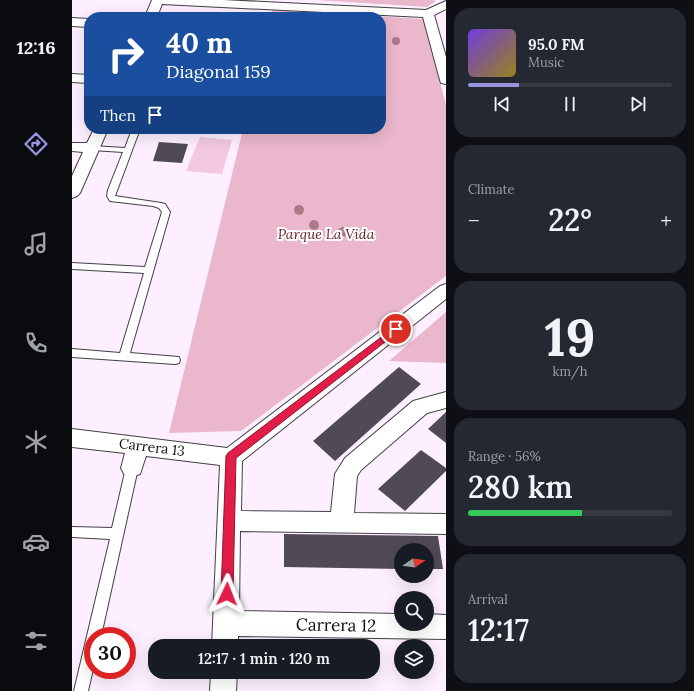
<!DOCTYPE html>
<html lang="en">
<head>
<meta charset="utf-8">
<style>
  body { margin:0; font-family:Lora,serif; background:#242831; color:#f1f3f6; height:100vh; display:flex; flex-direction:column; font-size:15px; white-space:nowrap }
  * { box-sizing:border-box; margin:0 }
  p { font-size:13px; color:#9ea1a6 }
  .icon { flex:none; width:22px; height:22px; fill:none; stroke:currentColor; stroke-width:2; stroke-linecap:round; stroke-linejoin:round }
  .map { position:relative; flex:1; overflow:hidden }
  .drawer { display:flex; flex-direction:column; gap:8px; padding:8px; background:#0d0f14; width:248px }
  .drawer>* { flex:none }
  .top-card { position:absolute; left:12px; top:12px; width:302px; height:122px; border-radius:16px; box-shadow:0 4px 16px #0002; background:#1a4fa0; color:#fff; overflow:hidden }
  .needle { width:26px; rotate:77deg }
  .controls { position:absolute; left:322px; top:543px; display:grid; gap:8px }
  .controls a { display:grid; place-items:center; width:40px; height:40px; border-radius:50%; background:#171b24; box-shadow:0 4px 16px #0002; font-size:20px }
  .speed { position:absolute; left:12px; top:627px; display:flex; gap:8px; font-size:20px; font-weight:700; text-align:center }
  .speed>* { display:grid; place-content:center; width:52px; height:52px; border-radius:50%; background:#171b24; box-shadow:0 4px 16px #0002; line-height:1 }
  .speed .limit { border:6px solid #d22; background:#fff; color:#111 }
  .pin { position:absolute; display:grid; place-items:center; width:34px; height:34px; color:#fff; margin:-17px; border:2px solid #fff; border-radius:50%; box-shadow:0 1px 4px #0007 }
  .me { position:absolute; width:44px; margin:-22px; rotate:2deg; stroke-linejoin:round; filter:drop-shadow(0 0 3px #0008) }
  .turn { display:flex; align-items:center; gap:14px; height:84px; padding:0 16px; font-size:18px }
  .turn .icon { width:52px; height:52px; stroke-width:2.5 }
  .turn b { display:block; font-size:28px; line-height:34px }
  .then { display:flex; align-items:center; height:38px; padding:0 16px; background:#0003; gap:8px; font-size:15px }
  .big { font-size:30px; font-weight:600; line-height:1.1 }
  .drawer .card { flex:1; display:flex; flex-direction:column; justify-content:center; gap:6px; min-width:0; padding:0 14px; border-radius:16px; background:#242831 }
  .drawer .dial { align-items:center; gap:0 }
  .dial b { font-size:52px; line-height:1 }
  .song { display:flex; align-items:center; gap:12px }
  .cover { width:48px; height:48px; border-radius:6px; background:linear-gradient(135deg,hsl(260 70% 55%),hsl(50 70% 35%)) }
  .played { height:4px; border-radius:2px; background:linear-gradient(90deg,#9694e0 25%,#363941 25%) }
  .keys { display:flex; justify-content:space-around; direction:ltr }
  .heat { display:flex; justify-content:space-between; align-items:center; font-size:22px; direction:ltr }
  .charge { height:6px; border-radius:3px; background:linear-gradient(90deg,#34c759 56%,#363941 0) }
  .trip { position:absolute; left:76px; top:639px; width:232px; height:40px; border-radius:16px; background:#171b24; box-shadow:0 4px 16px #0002; font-weight:600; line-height:40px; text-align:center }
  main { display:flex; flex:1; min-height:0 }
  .tabs { display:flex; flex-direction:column; width:72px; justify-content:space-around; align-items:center; background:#090b0e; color:#9ea1a6 }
  .tabs .icon { width:28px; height:28px }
  .tabs .selected { color:#9694e0 }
  .tabs b { font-size:18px; color:#f1f3f6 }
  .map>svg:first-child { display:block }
  .green { fill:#ebb7cd }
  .pitch { fill:#f2c9e0 }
  .building { fill:#504a57 }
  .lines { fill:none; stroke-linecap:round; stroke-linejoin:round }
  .service-casing { stroke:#414141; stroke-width:2 }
  .minor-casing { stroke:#414141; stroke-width:2 }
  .service { fill:#fff; fill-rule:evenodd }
  .minor { fill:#fff; fill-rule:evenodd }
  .tree { fill:#ac7a87 }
  .route { fill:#e11d48; stroke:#92132f }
  .labels { text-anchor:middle; stroke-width:4; stroke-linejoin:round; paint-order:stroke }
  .park-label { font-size:14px; font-style:italic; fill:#691b24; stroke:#fff }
  .street-label { font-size:14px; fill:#0e0e0e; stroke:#fff }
  .near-street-label { font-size:17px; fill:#0e0e0e; stroke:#fff }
</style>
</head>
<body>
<main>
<nav class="tabs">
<b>12:16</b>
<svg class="icon selected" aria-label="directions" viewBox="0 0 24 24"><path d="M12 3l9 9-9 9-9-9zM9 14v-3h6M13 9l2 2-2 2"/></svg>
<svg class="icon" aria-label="music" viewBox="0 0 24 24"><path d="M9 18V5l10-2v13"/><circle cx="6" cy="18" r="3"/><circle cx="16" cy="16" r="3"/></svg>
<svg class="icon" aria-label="phone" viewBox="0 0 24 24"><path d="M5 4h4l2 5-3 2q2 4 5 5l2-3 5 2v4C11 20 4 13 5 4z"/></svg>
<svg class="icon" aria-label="climate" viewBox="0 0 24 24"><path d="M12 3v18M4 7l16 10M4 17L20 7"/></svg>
<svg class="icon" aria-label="car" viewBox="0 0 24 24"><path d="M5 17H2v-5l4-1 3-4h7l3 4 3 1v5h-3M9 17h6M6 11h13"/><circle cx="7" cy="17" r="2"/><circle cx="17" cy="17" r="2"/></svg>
<svg class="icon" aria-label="filters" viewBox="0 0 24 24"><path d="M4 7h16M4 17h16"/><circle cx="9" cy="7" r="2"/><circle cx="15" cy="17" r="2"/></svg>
</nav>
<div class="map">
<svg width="374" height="691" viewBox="0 0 374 691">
  <rect width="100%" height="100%" fill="#fdefff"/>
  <g class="green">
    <polygon points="244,0 361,0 364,1 355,7"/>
    <polygon points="200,10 351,19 374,105 374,276 169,431 97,433 171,129 309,129 309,17 199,17"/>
    <polygon points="374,312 374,363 317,361"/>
  </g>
  <polygon class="pitch" points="128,137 160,140 150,174 114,171"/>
  <g class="building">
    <polygon points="87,142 116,144 110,163 81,161"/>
    <polygon points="327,367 349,384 263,461 241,441"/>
    <polygon points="374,412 374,443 356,429"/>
    <polygon points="349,450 374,468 374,471 333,511 306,489"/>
    <polygon points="212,534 366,536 371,569 355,569 355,550 329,550 329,569 212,567"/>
  </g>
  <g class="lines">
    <g class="service-casing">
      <g id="service">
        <polygon points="60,129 68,129 43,196 89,203 93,204 98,212 58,353 107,357 108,360 107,363 103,364 0,357 0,349 48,353 72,273 0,269 0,263 73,267 90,212 87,208 81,206 38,201 35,196 36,190 51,152 20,150 16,148 20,146 53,148"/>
        <polygon points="60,463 64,465 66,468 29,636 21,636 21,669 16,691 2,691 38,539 0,537 0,527 40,528 54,468 56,465"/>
      </g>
    </g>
    <g class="minor-casing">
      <g id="minor">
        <polygon points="80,0 151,0 354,10 374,1 374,9 362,15 374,57 374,84 369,83 368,80 351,17 90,4 85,17 73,17"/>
        <polygon points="0,18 17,19 17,27 0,26"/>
        <polygon points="0,74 17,75 17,83 0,82"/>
        <polygon points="22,129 36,129 8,193 5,196 0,198 0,176 11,152 0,151 0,143 15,143"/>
        <polygon points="374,284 374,299 170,461 169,511 259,512 263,474 273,458 341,401 374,392 374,408 355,413 289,470 285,476 282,513 374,514 374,534 168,531 167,611 329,614 329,624 355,624 355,614 374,615 374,639 166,636 166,646 140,646 148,465 74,456 68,474 60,477 52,474 49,468 53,453 0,447 0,429 155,448 368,286"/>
        <polygon points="139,672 165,672 164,691 138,691"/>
      </g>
    </g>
    <use href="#service" class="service"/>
    <use href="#minor" class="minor"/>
  </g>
  <g class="tree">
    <circle cx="324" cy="41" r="4"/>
    <circle cx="227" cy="210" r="5"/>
    <circle cx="242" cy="225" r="5"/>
    <circle cx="271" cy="232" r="5"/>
    <circle cx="286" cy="235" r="5"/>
  </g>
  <polygon class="route" points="324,326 328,329 327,331 164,458 161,594 159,598 155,599 151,598 149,594 154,456 156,453"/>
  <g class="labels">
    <g class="park-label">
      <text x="254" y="239">Parque La Vida</text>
    </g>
    <g class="street-label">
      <text transform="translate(80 447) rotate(7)" y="5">Carrera 13</text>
    </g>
    <g class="near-street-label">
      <text transform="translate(264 625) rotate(1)" y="6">Carrera 12</text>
    </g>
  </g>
</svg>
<div class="controls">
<a><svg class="needle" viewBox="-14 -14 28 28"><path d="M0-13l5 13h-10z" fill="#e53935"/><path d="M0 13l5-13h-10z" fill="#9ea1a6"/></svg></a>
<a><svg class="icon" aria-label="search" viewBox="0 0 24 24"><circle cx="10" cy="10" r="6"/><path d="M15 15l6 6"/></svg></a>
<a><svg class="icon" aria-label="layers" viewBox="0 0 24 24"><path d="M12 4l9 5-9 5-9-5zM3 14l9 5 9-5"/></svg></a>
</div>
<div class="speed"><div class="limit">30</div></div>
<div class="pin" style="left:324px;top:329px;background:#d93025"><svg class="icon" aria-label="arrive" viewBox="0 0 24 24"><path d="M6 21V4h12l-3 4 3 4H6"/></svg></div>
<svg class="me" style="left:155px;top:594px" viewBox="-20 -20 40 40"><path d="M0-17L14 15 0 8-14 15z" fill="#e11d48" stroke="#fff" stroke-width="4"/></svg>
<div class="trip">12:17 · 1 min · 120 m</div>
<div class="top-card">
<div class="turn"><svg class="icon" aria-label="right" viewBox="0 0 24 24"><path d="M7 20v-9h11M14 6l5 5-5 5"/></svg><div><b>40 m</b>Diagonal 159</div></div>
<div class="then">Then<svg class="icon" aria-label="arrive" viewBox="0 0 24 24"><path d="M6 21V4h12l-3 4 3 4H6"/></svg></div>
</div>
</div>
<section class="drawer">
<div class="card">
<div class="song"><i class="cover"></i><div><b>95.0 FM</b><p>Music</p></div></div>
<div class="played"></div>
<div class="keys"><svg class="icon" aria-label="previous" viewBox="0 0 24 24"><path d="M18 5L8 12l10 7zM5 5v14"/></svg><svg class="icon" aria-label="pause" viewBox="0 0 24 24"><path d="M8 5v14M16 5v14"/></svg><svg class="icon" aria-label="next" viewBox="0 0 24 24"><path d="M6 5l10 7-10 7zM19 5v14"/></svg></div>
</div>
<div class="card"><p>Climate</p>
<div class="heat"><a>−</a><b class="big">22°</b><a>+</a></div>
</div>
<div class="card dial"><b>19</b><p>km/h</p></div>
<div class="card"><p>Range · 56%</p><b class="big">280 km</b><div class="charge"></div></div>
<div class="card"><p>Arrival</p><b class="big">12:17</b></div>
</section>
</main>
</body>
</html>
